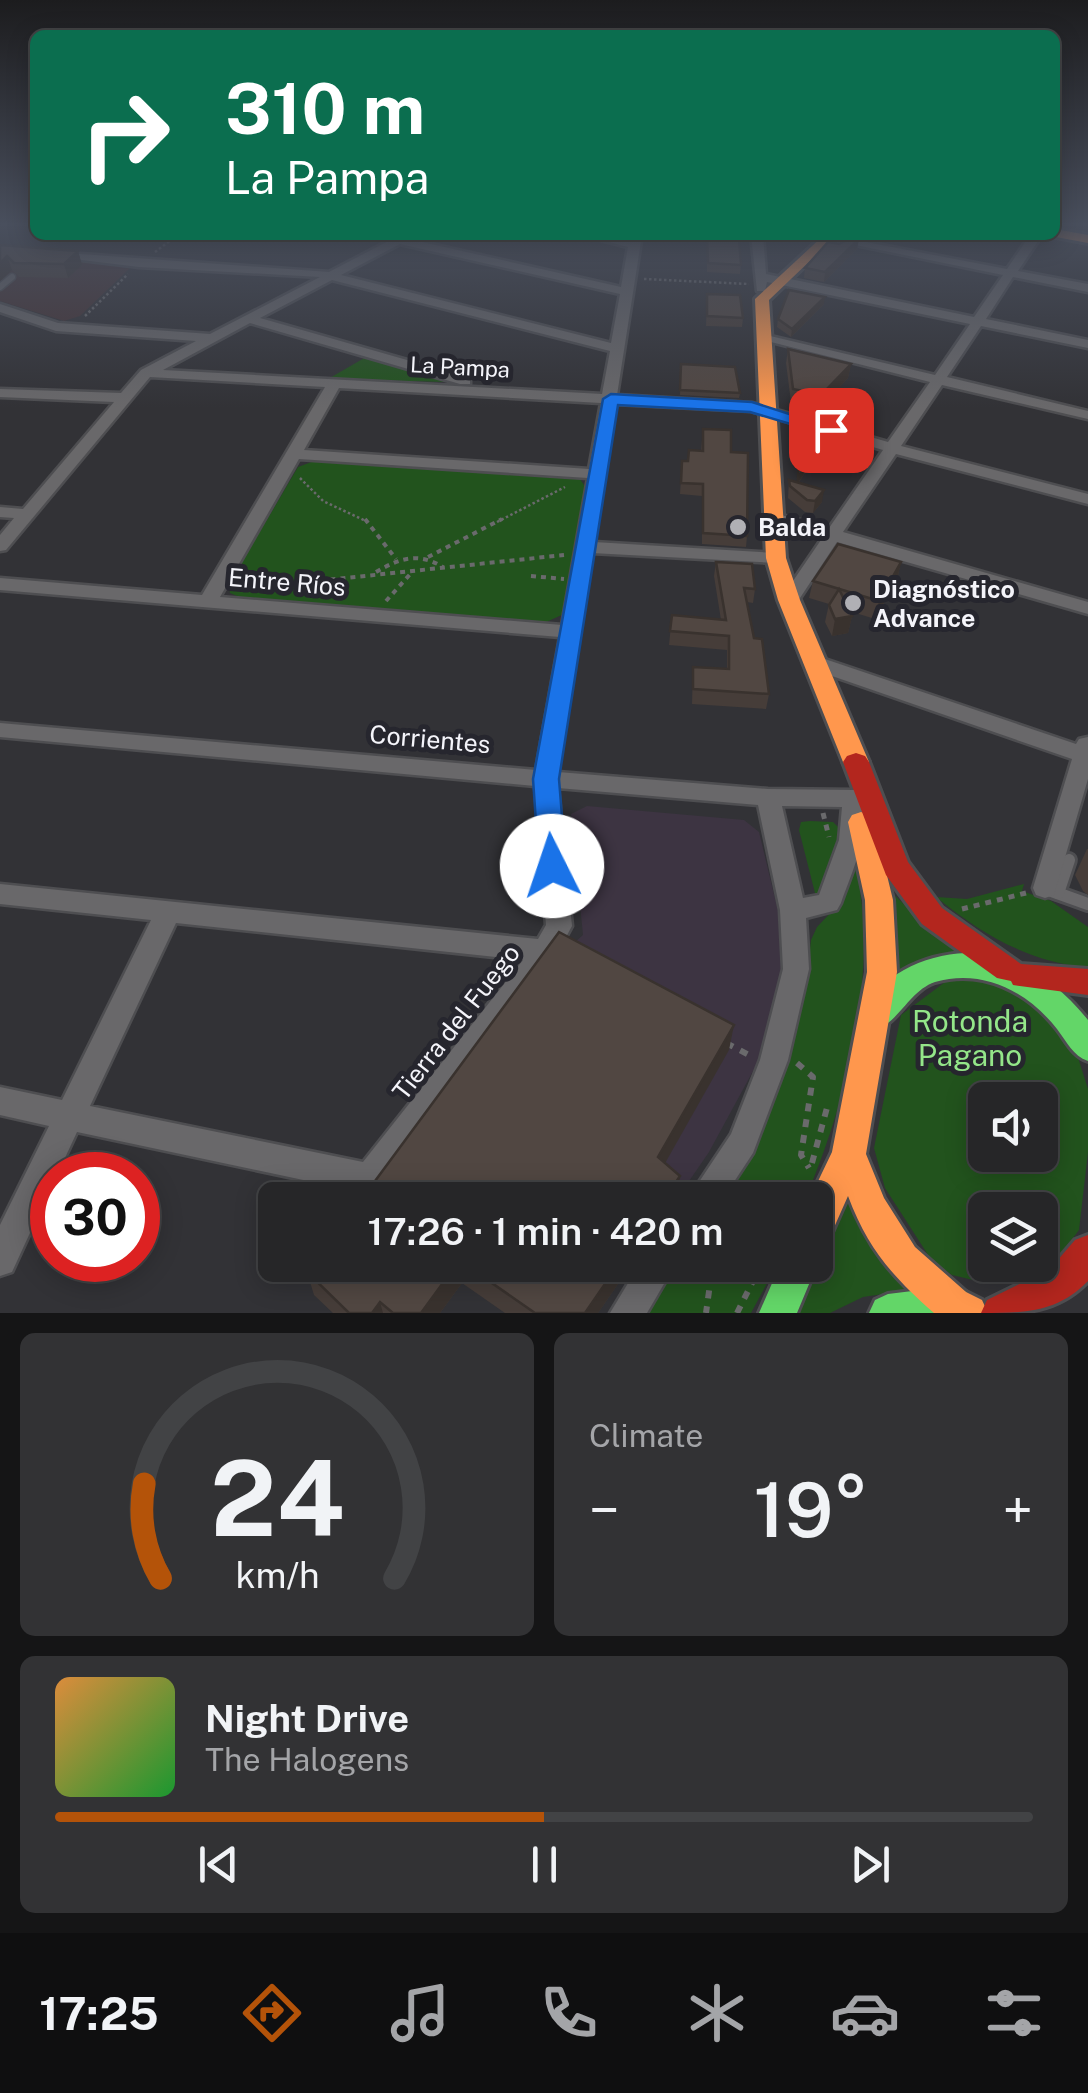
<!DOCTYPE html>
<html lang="en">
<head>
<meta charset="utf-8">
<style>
  body { margin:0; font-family:"Public Sans",sans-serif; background:#323234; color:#f1f3f6; height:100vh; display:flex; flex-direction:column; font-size:38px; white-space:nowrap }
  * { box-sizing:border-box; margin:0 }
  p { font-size:32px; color:#a4a5a8 }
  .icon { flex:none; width:55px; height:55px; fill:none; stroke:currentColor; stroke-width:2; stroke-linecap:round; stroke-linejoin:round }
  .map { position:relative; height:1313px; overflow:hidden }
  .details { display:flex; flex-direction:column; gap:20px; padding:20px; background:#151516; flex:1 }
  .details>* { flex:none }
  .guide { position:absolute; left:30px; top:30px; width:1030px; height:210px; border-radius:15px; box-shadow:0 5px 25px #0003,0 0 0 2px #424345; background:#0b6e4f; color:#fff; overflow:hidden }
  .fabs { position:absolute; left:968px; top:1082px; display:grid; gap:20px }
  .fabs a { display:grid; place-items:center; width:90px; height:90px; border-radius:15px; background:#262628; box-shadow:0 5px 25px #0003,0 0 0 2px #424345; font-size:50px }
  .speed { position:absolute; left:30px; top:1152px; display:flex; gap:20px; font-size:50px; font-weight:700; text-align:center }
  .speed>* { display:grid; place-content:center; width:130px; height:130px; border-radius:50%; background:#262628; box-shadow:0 5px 25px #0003,0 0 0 2px #424345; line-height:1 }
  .speed .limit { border:15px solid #d22; background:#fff; color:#111 }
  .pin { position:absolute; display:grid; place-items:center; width:85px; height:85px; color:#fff; margin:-42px; border-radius:20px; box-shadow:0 5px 15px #0006 }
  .me { position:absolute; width:110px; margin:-55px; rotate:356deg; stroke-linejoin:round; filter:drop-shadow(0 0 8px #0008) }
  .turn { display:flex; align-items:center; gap:35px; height:210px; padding:0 30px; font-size:45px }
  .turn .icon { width:130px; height:130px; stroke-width:2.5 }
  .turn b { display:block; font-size:70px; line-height:85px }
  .big { font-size:75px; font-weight:600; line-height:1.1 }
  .details .tile { flex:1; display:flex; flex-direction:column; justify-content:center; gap:15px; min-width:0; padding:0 35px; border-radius:15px; background:#323234 }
  .details .dial { align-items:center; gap:0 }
  .dial svg { height:260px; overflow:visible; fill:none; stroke:#424345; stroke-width:7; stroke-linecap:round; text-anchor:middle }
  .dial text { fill:#f1f3f6; stroke:none }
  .song { display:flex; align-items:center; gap:30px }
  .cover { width:120px; height:120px; border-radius:15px; background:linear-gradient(135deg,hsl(30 70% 55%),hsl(130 70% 35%)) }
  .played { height:10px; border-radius:5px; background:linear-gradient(90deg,#b45309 50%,#424345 50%) }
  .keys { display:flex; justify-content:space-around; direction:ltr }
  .heat { display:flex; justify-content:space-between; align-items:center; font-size:55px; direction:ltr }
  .details .tiles { flex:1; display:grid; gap:20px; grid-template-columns:1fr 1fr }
  .tile:last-child { grid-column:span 2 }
  .trip { position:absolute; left:258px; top:1182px; width:575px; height:100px; border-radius:15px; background:#262628; box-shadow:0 5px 25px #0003,0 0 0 2px #424345; font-weight:600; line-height:100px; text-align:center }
  .menu { display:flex; height:160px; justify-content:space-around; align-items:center; background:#0f0f10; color:#a4a5a8 }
  .menu .icon { width:70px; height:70px }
  .menu .active { color:#b45309 }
  .menu b { font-size:45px; color:#f1f3f6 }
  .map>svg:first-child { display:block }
  .commercial { fill:#3d3442 }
  .education { fill:#443234 }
  .green { fill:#22531d; fill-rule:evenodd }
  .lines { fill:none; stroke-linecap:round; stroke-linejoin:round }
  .lane-far1-casing { stroke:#4e4e51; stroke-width:9 }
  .lane-casing { stroke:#4e4e51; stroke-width:18 }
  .street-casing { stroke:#4e4e51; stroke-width:5 }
  .fast-casing { stroke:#4e4e51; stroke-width:6 }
  .slow-casing { stroke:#4e4e51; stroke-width:6 }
  .jam-casing { stroke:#4e4e51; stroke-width:6 }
  .path-far3 { stroke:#6a6a6c; stroke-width:2.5; stroke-dasharray:2.5 2.5; stroke-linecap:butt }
  .path-far2 { stroke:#6a6a6c; stroke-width:4; stroke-dasharray:5 5; stroke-linecap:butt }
  .path-far1 { stroke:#6a6a6c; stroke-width:5; stroke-dasharray:6 6; stroke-linecap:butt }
  .path { stroke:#6a6a6c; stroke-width:6; stroke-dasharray:8 8; stroke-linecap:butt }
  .lane-far1 { stroke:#69686a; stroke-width:6 }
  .lane { stroke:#69686a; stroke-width:12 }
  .street { fill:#69686a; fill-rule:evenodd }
  .fast { fill:#63d668; fill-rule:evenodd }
  .slow { fill:#ff974d; fill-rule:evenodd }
  .jam { fill:#b3261e; fill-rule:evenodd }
  .wall { fill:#463d39 }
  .shaded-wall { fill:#39322e }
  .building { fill:#514742; stroke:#39322e; stroke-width:2.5 }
  .route { fill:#1a73e8; stroke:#114b97; stroke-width:2.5 }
  .poi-dot { fill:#b0b0b5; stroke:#26262e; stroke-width:4 }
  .labels { text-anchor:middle; stroke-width:10; stroke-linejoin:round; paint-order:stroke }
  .far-street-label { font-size:22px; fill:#f4f4fa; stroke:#26262e }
  .poi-label { font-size:25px; font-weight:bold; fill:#f4f4fa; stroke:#26262e; text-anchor:start }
  .street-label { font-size:25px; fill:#f4f4fa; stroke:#26262e }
  .near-park-label { font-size:30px; fill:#94e689; stroke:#26262e }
</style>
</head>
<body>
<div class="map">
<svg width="1088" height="1313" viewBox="0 0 1088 1313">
  <rect width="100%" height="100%" fill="#323236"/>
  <polygon class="commercial" points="587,806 744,820 759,832 780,919 782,969 765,1049 709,1152 676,1200 383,1200 558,957 583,935 571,814"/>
  <polygon class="education" points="0,253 53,257 130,268 80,316 64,321 0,301"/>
  <g class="green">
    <polygon points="366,357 445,380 447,382 328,379"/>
    <polygon points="317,460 580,479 586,488 564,614 544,623 242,598 230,593 229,584 298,467"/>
    <polygon points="810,821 833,822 841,830 842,841 822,896 815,893 799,830 801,822"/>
    <path d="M 854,859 C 881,970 848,1097 805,1200 L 716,1200 L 807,974 L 811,940 L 817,927 L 837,906 Z"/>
    <path d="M 1024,884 L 1022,891 L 1051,901 L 1088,927 L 1088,968 C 1027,961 983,935 936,897 L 967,899 Z"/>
    <polygon points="894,895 936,933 956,945 955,953 934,957 896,975"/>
    <path d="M 949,979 L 1009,981 L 1075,1048 L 1088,1089 L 1088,1152 L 1079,1230 L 1064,1250 L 1044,1267 L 1016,1281 L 986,1283 L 952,1275 L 932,1261 L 885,1188 L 874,1148 L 901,1015 ZM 985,1100 L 1040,1100 L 1040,1155 L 985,1155 ZM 985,1210 L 1040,1210 L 1040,1265 L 985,1265 Z"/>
    <polygon points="845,1196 910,1290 863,1297 830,1313 795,1313 821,1262"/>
    <polygon points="672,1265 777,1265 751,1313 649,1313 648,1300"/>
  </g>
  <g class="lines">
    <g class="lane-far1-casing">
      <polyline id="lane-far1" points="0,287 12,277"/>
    </g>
    <g class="lane-casing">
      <g id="lane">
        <polyline points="1046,889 1088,904"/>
        <polyline points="1058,893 1069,860"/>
      </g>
    </g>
    <g class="street-casing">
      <g id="street">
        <path d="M 400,235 L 414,235 L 409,239 L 621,287 L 628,247 L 582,235 L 629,241 L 630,235 L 642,235 L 617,395 L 752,403 L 888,442 L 930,382 L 759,339 L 766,335 L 935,375 L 970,324 L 767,282 L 765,291 L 757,291 L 751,235 L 763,235 L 766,274 L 974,317 L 1003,275 L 821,238 L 829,235 L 1007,269 L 1030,235 L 1042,235 L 1018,271 L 1088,284 L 1088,292 L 1013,277 L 986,319 L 1088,340 L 1088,348 L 981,326 L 947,377 L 1088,411 L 1088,419 L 942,385 L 901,446 L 1088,494 L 1088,504 L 896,454 L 843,532 L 1088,602 L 1088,614 L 837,542 L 796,604 L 782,604 L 780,600 L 823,537 L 768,522 L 765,518 L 774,513 L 829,528 L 883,450 L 751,411 L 615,404 L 594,542 L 776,553 L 785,558 L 776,563 L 592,553 L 558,772 L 768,789 L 854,790 L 862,793 C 875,823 851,874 841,903 L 837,910 L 806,918 L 809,969 L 788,1060 L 753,1153 L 722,1200 L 687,1200 L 731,1134 L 760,1060 L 783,969 L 780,910 L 758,805 L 558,788 L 572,926 L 554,959 L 380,1190 L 369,1194 L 77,1132 L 57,1175 L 52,1175 L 52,1185 L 12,1272 L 0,1276 L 0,1225 L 49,1126 L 0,1115 L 0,1087 L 62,1100 L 151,920 L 0,904 L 0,884 L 538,939 L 546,925 L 535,786 L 0,737 L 0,723 L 536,770 L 560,637 L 0,590 L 0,578 L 202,595 L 325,387 L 150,377 L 6,550 L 0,551 L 0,535 L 14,518 L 0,517 L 0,507 L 23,509 L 114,402 L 0,397 L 0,389 L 121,393 L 141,370 L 196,341 L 56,331 L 0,312 L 0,304 L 58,323 L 210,334 L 320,277 L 139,267 L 57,257 L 53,256 L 53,252 L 329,272 ZM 400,244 L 620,294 L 611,343 L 341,275 ZM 332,280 L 610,351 L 602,394 L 163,370 L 250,323 L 460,384 L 470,384 L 470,378 L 260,318 ZM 339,388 L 601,403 L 589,469 L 304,450 ZM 299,459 L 588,478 L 562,625 L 220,597 ZM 782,806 L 842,807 L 839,840 L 819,895 L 803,898 ZM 176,923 L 523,960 L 363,1162 L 90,1106 Z"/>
        <polygon points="813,655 1076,744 1079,739 1088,737 1088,779 1054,895 1045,898 1036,895 1033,888 1072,759 806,667 803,662 806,657"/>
        <polygon points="639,1265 675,1265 647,1313 610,1313"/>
      </g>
    </g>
    <g class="fast-casing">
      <g id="fast">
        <path d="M 966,953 C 1019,957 1056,980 1088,1020 L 1088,1061 C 1073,1056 1067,1042 1057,1029 C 1028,992 983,968 935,982 C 909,991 900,1021 876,1030 L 865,1026 L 860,1016 C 880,975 922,955 966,953 Z"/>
        <polygon points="815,1259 817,1265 797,1313 759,1313 780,1265 815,1265"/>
        <polygon points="953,1286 966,1292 972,1305 969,1313 869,1313 875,1300 888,1294"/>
      </g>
    </g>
    <g class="slow-casing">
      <g id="slow">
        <polygon points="1055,229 1088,235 1088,243 1051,236 1055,235"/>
        <polygon points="824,235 837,235 769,300 786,558 800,600 869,762 865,768 847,768 843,762 778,600 766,558 755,299"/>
        <path d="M 861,812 L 870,815 L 874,822 L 893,900 L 897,972 L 866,1154 L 884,1198 L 915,1247 L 966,1292 L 982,1300 L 988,1313 L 934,1313 C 892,1276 868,1249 848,1196 L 828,1241 L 815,1246 L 815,1200 L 809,1200 L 832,1152 L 867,972 L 865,900 L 848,822 L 852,815 Z"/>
      </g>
    </g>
    <g class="jam-casing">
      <g id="jam">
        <polygon points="856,753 865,756 869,762 908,862 942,908 1021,964 1088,969 1088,995 1013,985 1011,981 997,978 922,924 886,875 843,762 847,756"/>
        <path d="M 1088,1235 L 1088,1281 C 1057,1313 1024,1313 981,1313 L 987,1300 L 1050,1269 L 1075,1240 Z"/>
      </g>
    </g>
    <g class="path-far3">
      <polyline points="155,252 178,235"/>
      <polyline points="644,279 749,284"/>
      <polyline points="85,316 128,274"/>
      <polyline points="300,478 323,501 368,522"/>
      <polyline points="497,522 565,487"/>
    </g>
    <g class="path-far2">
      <polyline points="365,519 396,559"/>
      <polyline points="428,557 502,519"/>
      <path d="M 376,572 C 400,558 418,552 443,567"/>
      <polyline points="531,576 564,579"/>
      <polyline points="241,589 564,555"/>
      <polyline points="386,601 413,571"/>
    </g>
    <g class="path-far1">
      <polyline points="823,813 829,837"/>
      <polyline points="962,909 1026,893"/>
    </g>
    <g class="path">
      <polyline points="726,1043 753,1057"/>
      <polyline points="797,1063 813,1077 801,1155 809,1168"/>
      <polyline points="812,1163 828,1104"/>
      <polyline points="697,1265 711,1277 706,1313"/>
      <polyline points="737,1313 761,1265"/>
    </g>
    <use href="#lane-far1" class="lane-far1"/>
    <use href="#lane" class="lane"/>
    <use href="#street" class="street"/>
    <use href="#fast" class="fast"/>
    <use href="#slow" class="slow"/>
    <use href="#jam" class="jam"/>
  </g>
  <g class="wall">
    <polygon points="786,235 817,235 811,240"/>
    <polygon points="707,238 741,265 740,274 707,272"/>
    <polygon points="859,239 857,249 824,282 804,278 805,268 839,244"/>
    <polygon points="0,245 78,251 82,265 68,278 19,277 12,270 0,281"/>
    <polygon points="707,294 743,318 742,327 706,326"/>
    <polygon points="824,304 791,337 777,327 778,319"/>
    <polygon points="788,349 851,364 848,378 819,409 791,402 786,363"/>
    <polygon points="681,364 740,393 739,398 680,395"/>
    <polygon points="793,425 817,428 816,436 812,439 820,450 799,482 822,502 813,513 805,512 788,498 789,480 797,482 799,450 793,448"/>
    <polygon points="703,429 731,452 747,536 746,547 702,544 702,496 680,494 682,461 688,461 689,450 701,451"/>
    <polygon points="716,562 755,589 753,603 747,602 754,638 769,694 766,709 692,704 693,667 727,669 727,650 669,645 672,615 721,620 714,576"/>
    <polygon points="901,562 897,580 875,619 849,611 852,616 848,633 832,636 825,622 829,604 809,598 813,581"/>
    <polygon points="1087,849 1088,849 1088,895 1083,891 1075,875"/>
    <polygon points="313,1265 631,1265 598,1313 505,1313 462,1283 440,1313 333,1313 314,1295 307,1272"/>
  </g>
  <g class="shaded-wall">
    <polygon points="859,239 857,249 824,282 825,272"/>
    <polygon points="78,251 82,265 68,278 64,264"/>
    <polygon points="7,256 12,270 0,281 0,263"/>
    <polygon points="825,297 824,304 791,337 792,329"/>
    <polygon points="851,364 848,378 819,409 821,395"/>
    <polygon points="821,442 820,450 796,486 798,478"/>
    <polygon points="824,490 822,502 813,513 815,501"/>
    <polygon points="901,562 897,580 875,619 879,601"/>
    <polygon points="852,616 848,633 832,636 835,619"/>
    <polygon points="734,1025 729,1050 655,1181 658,1157"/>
    <polygon points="680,1176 676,1200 664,1200"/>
    <polygon points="456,1265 460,1265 462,1283 440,1313 421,1313"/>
    <polygon points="618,1265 631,1265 598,1313 585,1313"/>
    <polygon points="380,1302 383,1313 372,1313"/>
  </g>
  <g class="building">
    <polygon points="707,238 739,239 741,265 708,263"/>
    <polygon points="851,238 859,239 825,272 805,268 828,242 839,244"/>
    <polygon points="0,245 78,251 64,264 14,263 7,256 0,263"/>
    <polygon points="789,290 825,297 792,329 778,319"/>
    <polygon points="707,294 740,295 743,318 707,316"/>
    <polygon points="788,349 851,364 821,395 793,389"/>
    <polygon points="681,364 735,367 740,393 680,390"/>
    <polygon points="793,425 817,428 808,438 821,442 798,478 800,442 794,440"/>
    <polygon points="703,429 731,430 731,452 748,453 747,536 703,533 703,484 681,483 682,461 688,461 689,450 703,451"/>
    <polygon points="789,480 824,490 815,501 807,500 790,486"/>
    <polygon points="838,544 901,562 879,601 813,581"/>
    <polygon points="716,562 752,564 755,589 744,588 754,638 762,639 769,694 693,689 693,667 729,669 729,636 670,631 672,615 726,620"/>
    <polygon points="839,589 852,616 835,619 829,605"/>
    <polygon points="559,932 734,1025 658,1157 680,1176 664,1200 361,1200"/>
    <polygon points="313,1265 456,1265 421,1313 393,1313 380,1302 372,1313 349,1313 307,1272"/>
    <polygon points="466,1265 618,1265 585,1313 535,1313"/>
  </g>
  <linearGradient id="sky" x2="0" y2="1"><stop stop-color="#1c1c1e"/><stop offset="0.55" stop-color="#494f5d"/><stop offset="1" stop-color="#494f5d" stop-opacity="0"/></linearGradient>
  <rect width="1088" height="408" fill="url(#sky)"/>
  <polygon class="route" points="611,394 752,402 839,430 831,436 750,412 618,405 559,779 566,866 562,873 552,877 543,873 539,866 533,779 603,399"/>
  <g class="poi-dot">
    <circle cx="738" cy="527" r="10"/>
    <circle cx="853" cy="603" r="10"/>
  </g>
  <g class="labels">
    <g class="far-street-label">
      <text transform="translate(460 367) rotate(3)" y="8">La Pampa</text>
    </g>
    <g class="poi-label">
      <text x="758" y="536">Balda</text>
      <text x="873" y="598">Diagnóstico<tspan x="873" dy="29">Advance</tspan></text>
    </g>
    <g class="street-label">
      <text transform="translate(287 582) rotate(5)" y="9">Entre Ríos</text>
      <text transform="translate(430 739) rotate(5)" y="9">Corrientes</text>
      <text transform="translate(456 1022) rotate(-52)" y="9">Tierra del Fuego</text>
    </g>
    <g class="near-park-label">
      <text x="970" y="1032">Rotonda<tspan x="970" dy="34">Pagano</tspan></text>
    </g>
  </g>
</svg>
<div class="fabs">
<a><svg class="icon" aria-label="sound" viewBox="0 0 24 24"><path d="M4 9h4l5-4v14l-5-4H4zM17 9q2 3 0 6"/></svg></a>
<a><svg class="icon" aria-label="layers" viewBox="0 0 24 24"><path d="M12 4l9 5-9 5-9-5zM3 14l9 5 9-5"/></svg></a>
</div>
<div class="speed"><div class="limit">30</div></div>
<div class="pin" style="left:831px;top:430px;background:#d93025"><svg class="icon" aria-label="arrive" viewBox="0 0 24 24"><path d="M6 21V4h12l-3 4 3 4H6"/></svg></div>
<svg class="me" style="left:552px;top:866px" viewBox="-20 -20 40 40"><circle r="19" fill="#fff"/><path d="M0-13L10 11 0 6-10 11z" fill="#1a73e8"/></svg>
<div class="trip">17:26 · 1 min · 420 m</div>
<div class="guide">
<div class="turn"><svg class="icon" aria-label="right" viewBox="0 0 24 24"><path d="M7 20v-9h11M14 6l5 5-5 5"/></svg><div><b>310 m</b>La Pampa</div></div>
</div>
</div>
<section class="details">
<div class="tiles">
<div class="tile dial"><svg viewBox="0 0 100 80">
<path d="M14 69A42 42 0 1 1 86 69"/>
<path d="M14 69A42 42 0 0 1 9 40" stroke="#b45309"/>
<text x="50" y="56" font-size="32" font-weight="700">24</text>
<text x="50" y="72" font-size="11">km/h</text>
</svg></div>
<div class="tile"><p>Climate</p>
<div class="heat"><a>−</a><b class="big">19°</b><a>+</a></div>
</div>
<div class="tile">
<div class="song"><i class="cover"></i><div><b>Night Drive</b><p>The Halogens</p></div></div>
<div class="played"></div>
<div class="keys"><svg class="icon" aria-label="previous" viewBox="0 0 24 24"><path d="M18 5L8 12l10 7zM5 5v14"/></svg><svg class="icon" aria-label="pause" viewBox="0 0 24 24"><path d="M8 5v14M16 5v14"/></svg><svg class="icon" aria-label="next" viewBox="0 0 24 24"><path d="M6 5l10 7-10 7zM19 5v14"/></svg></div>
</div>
</div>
</section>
<nav class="menu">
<b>17:25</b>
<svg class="icon active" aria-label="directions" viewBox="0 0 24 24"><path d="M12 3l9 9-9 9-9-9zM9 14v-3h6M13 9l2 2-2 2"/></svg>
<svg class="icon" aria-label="music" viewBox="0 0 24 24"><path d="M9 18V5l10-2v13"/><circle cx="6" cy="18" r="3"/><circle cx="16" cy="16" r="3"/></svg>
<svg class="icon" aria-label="phone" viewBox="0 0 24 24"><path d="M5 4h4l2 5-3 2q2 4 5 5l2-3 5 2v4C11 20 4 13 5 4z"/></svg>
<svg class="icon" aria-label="climate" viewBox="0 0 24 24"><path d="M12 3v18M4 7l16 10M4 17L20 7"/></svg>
<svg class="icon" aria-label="car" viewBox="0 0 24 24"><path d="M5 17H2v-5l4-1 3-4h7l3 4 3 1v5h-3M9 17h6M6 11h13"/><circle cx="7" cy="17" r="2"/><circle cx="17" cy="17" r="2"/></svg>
<svg class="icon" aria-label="filters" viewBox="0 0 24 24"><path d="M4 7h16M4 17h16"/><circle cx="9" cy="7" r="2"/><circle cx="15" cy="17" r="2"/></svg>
</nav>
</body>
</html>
